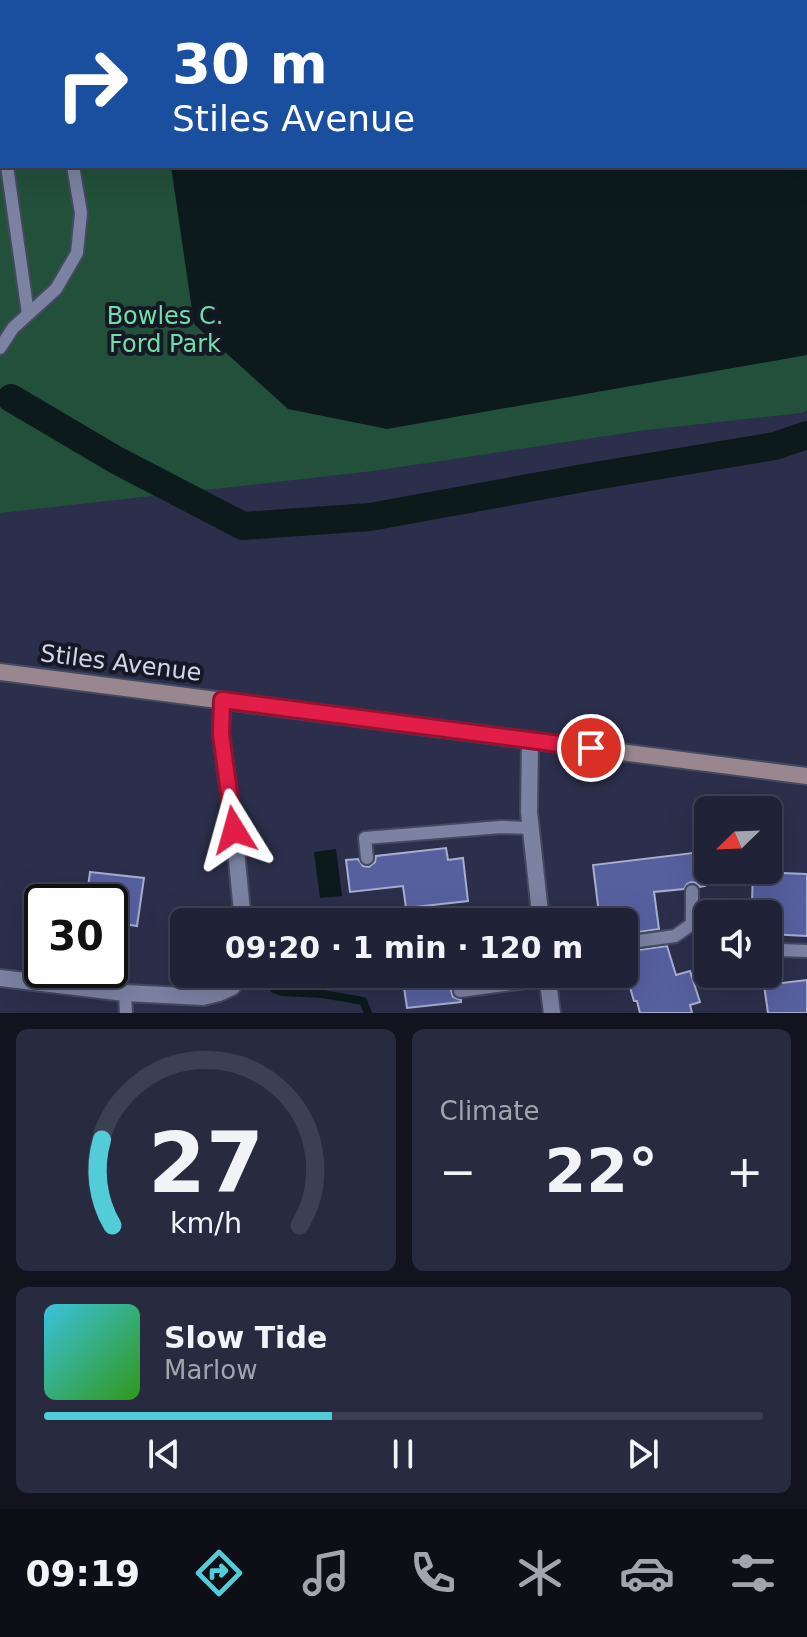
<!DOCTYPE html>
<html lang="en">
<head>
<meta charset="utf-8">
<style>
  body { margin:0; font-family:"DejaVu Sans",sans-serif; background:#282b40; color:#f1f3f6; height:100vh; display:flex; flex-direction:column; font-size:30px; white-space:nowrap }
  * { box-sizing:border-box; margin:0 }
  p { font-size:26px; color:#a2a4ae }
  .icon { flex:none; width:44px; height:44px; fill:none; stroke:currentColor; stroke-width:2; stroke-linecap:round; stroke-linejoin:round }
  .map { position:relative; height:1013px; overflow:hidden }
  .drawer { display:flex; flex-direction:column; gap:16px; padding:16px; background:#12131f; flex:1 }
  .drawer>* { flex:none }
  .top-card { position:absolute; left:0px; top:0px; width:808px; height:168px; box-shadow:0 8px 32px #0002,0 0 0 2px #3d4053; background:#1a4fa0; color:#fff; overflow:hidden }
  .needle { width:52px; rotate:247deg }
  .buttons { position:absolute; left:694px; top:796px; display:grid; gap:16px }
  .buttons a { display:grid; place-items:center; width:88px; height:88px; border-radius:12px; background:#202338; box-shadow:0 8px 32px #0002,0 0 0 2px #3d4053; font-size:40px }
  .speed { position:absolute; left:24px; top:884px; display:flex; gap:16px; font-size:40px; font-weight:700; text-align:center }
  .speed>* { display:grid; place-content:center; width:104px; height:104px; border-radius:50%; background:#202338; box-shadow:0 8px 32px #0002,0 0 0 2px #3d4053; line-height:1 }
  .speed .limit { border:4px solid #111; border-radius:12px; background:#fff; color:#111 }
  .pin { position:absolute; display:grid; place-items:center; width:68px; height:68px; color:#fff; margin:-34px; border:4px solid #fff; border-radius:50%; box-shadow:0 2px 8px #0007 }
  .me { position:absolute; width:88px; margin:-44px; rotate:352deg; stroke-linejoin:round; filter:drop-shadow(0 0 6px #0008) }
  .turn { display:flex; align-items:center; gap:28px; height:168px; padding:0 40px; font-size:36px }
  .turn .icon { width:104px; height:104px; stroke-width:2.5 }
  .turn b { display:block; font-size:56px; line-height:68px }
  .big { font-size:60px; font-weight:700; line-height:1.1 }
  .drawer .tile { flex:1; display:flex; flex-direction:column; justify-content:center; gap:12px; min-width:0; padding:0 28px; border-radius:12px; background:#282b40 }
  .drawer .dial { align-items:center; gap:0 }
  .dial svg { height:208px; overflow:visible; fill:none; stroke:#3d4053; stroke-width:7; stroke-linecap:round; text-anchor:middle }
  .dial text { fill:#f1f3f6; stroke:none }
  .song { display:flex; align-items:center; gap:24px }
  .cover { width:96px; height:96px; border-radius:12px; background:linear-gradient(135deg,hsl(190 70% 55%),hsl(110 70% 35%)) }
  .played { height:8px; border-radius:4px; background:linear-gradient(90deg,#52ccd6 40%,#3d4053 40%) }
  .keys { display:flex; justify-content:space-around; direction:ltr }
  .heat { display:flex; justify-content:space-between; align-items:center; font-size:44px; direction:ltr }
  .drawer .tiles { flex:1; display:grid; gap:16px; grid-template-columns:1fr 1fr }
  .tile:last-child { grid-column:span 2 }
  .trip { position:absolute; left:170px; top:908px; width:468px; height:80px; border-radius:12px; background:#202338; box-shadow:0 8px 32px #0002,0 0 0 2px #3d4053; font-weight:700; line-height:80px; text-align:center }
  .tab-bar { display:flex; height:128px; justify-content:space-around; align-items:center; background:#0d0e16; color:#a2a4ae }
  .tab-bar .icon { width:56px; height:56px }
  .tab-bar .current { color:#52ccd6 }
  .tab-bar b { font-size:36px; color:#f1f3f6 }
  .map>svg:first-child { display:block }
  .green { fill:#23503a; fill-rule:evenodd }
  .water { fill:#0c1a1c }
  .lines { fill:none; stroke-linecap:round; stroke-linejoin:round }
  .stream { stroke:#0c1a1c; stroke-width:8 }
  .canal { stroke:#0c1a1c; stroke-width:28 }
  .building { fill:#57609f; stroke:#a7aed0; stroke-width:2 }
  .lane-casing { stroke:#454960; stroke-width:16 }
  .street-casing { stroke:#454960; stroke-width:20 }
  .secondary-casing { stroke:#454960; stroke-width:20 }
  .lane { stroke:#7b82a2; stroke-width:12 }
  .street { stroke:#7b82a2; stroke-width:16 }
  .secondary { stroke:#99868e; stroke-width:16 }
  .route-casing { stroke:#92132f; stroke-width:20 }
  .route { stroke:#e11d48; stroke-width:14 }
  .labels { text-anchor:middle; stroke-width:8; stroke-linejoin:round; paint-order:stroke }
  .park-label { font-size:24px; fill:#70dfa9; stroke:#161925 }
  .street-label { font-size:24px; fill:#d2d6e8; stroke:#161925 }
</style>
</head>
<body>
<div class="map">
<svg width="807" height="1013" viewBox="0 0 807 1013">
  <rect width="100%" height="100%" fill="#2b2f4b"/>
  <path class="green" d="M 0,0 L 807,0 L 807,410 L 801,413 L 646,430 L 373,471 L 0,513 ZM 2,2 L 806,2 L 806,166 L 2,166 Z"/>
  <g class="water">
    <polygon points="148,0 807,0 807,355 387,429 288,409 194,324 171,166 806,166 806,2 148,2"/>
    <polygon points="336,849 342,896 320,898 314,852"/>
  </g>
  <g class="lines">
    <polyline class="stream" points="273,985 274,989 282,992 323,994 363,1001 368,1013"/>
    <polyline class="canal" points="11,398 116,460 243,526 370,517 589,477 775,446 807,435"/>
  </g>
  <g class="building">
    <polygon points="446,848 448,860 463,858 468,901 406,908 403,886 350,892 346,860 358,859 363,866 369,867 375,862 376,856"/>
    <polygon points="701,852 705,886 700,887 696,883 691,882 687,884 684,889 654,892 659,929 624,934 624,922 600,922 593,865"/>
    <polygon points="90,872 144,878 137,926 110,922 110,902 86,902"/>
    <polygon points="753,872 807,874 807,936 768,934 768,902 752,901"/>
    <polygon points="667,946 676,975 690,971 700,1002 690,1005 692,1013 640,1013 637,1001 634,1001 624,967 624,952"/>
    <polygon points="402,974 458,974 459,982 454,984 451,991 453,997 461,1000 461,1002 407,1008"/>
    <polygon points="807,980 807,1013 768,1013 764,985"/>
  </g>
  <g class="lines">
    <g class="lane-casing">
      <g id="lane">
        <polyline points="0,100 2,96"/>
        <polyline points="0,115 2,129"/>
        <polyline points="7,166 28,314"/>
        <polyline points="0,348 13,328 56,289 77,253 81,213 73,166"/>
        <polyline points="367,858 365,838 501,827 530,828"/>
        <polyline points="624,943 675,936 692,924 692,891"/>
        <polyline points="779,950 807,951"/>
        <polyline points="460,991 548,979"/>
        <polyline points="125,993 126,1013"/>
      </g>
    </g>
    <g class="street-casing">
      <g id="street">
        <polyline points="222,700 221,734 234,830 243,922"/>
        <polyline points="530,740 529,812 541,922"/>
        <polyline points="547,974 552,1013"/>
        <polyline points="0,978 125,993 203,997 219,993 232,987 241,974"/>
      </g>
    </g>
    <g class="secondary-casing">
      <polyline id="secondary" points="0,672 807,776"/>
    </g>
    <use href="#lane" class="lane"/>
    <use href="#street" class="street"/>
    <use href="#secondary" class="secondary"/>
  </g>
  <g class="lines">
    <g class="route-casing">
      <polyline id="route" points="234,830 221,734 222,700 591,748"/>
    </g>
    <use href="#route" class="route"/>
  </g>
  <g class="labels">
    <g class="park-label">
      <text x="165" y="324">Bowles C.<tspan x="165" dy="28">Ford Park</tspan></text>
    </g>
    <g class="street-label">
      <text transform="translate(121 663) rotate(7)" y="8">Stiles Avenue</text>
    </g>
  </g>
</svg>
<div class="buttons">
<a><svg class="needle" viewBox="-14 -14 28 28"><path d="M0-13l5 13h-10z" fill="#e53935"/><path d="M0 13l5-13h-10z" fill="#a2a4ae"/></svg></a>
<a><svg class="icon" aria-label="sound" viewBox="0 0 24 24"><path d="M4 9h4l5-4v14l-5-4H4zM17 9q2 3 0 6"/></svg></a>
</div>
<div class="speed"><div class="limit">30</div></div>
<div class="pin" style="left:591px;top:748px;background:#d93025"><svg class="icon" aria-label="arrive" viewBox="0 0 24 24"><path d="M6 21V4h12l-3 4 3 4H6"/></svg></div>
<svg class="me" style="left:234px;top:830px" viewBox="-20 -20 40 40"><path d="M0-17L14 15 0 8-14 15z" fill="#e11d48" stroke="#fff" stroke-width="4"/></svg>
<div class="trip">09:20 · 1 min · 120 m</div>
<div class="top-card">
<div class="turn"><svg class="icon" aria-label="right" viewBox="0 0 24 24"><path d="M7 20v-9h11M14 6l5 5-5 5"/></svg><div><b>30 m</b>Stiles Avenue</div></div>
</div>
</div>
<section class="drawer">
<div class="tiles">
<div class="tile dial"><svg viewBox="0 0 100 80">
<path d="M14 69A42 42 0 1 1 86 69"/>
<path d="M14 69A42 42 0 0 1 10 36" stroke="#52ccd6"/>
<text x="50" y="56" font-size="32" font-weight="700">27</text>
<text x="50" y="72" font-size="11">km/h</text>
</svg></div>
<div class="tile"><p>Climate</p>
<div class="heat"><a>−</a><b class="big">22°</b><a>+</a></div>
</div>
<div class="tile">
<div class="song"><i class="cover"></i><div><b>Slow Tide</b><p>Marlow</p></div></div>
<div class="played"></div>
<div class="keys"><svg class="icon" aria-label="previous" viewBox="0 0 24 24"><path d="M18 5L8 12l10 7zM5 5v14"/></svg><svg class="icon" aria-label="pause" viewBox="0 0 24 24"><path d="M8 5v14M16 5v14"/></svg><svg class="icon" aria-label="next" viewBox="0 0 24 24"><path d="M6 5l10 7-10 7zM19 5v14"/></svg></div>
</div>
</div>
</section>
<nav class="tab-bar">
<b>09:19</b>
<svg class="icon current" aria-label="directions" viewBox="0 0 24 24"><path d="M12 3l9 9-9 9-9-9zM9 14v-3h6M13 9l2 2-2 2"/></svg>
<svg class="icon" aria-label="music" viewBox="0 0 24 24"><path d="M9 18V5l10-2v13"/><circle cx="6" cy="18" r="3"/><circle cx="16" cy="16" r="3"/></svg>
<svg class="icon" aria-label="phone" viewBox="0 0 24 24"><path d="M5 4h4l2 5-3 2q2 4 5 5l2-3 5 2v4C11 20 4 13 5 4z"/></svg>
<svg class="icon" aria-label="climate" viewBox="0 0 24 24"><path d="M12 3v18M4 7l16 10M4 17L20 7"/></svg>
<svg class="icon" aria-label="car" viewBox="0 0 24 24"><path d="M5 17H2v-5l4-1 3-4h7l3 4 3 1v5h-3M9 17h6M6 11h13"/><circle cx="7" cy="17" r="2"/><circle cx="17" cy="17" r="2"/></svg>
<svg class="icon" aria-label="filters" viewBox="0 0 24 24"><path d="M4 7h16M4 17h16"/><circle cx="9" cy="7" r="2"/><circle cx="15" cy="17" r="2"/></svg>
</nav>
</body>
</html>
